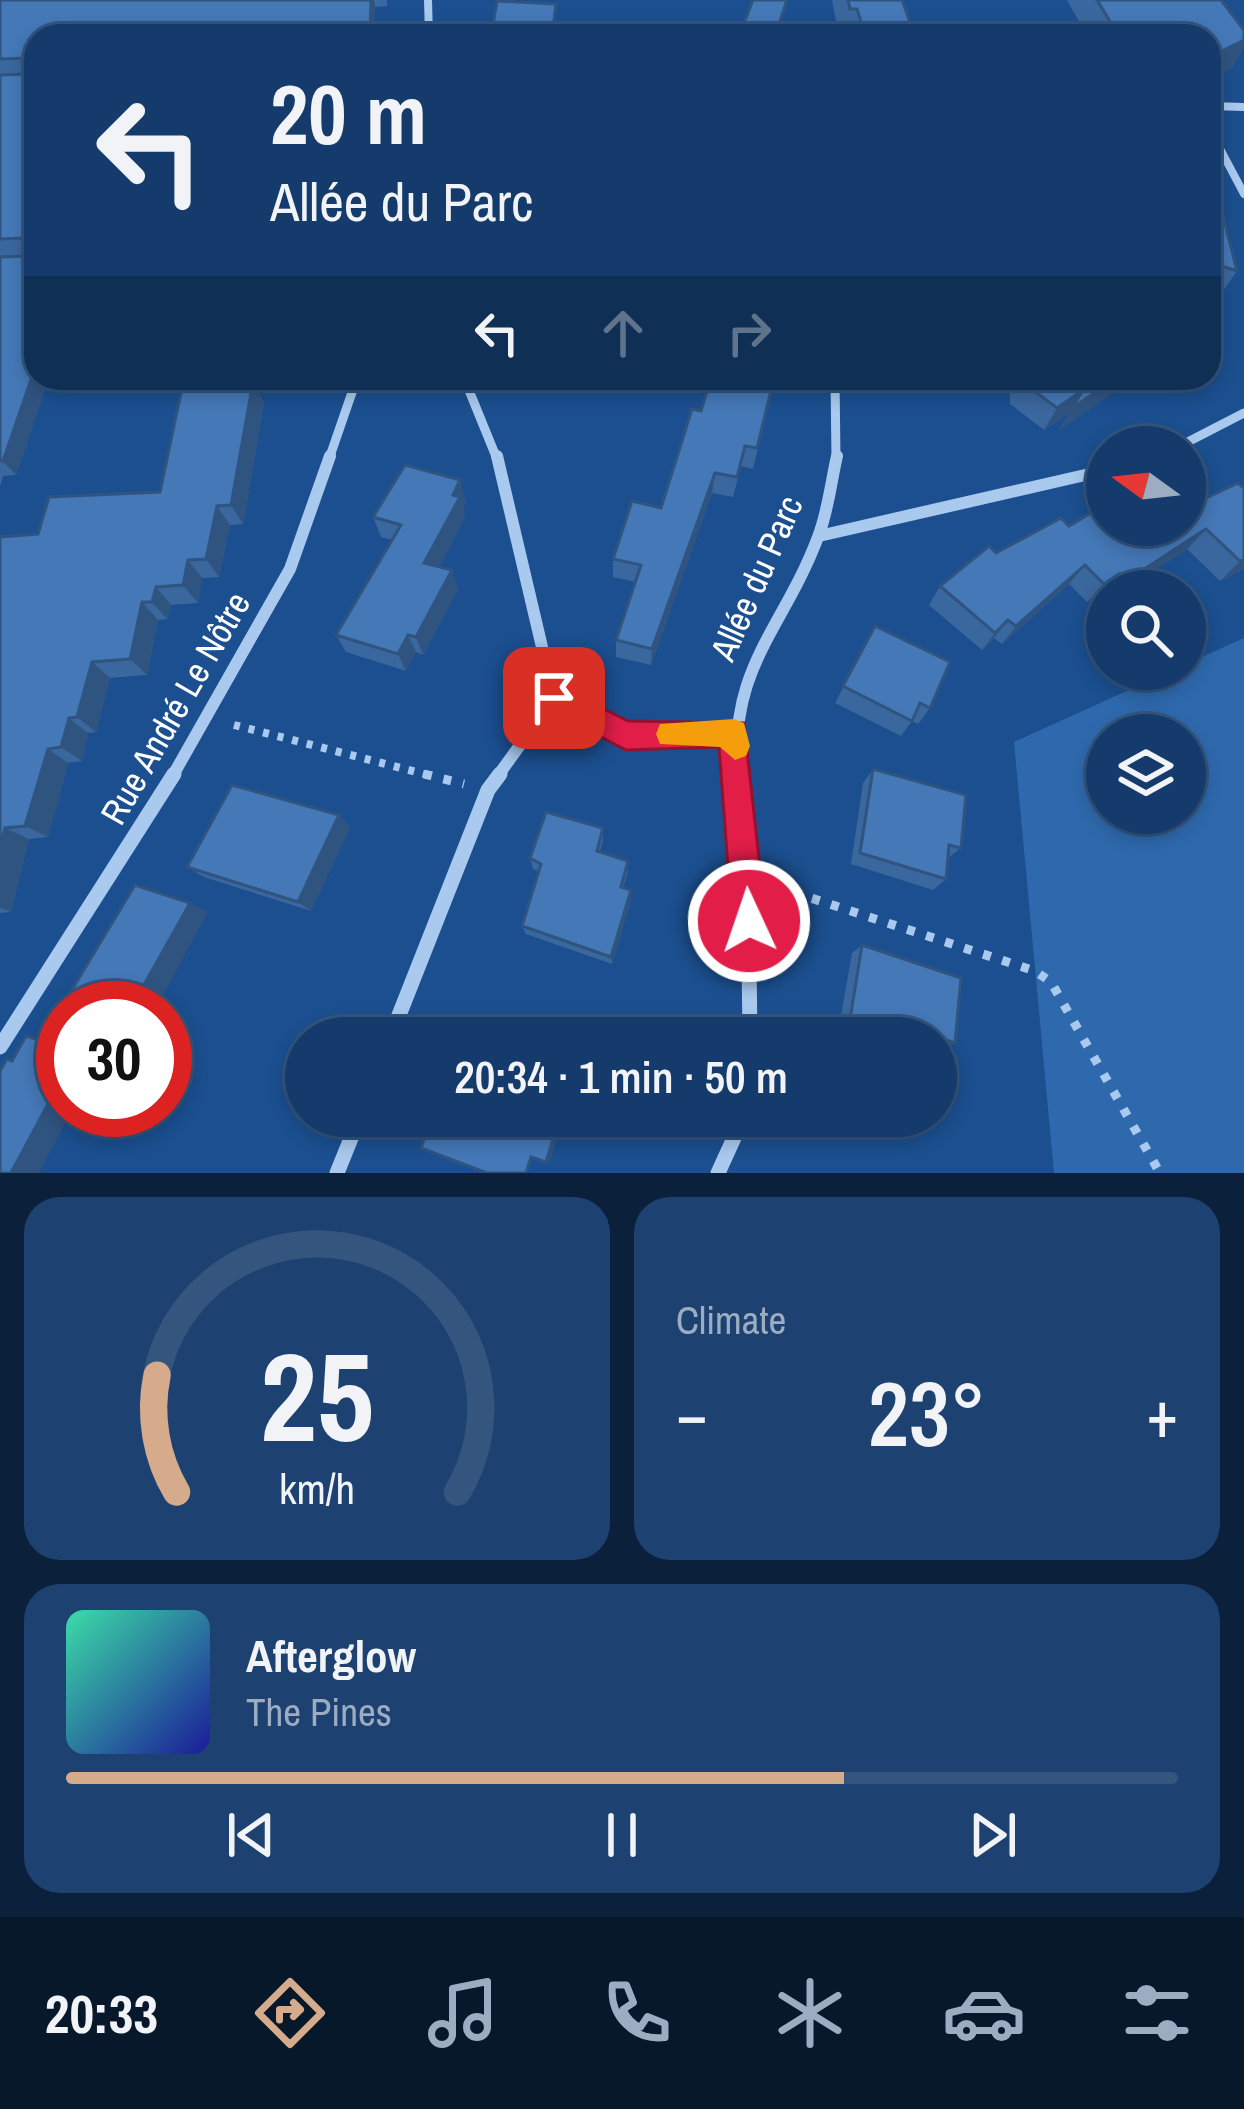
<!DOCTYPE html>
<html lang="en">
<head>
<meta charset="utf-8">
<style>
  body { margin:0; font-family:"Archivo Narrow",sans-serif; background:#1d4271; color:#f1f3f6; height:100vh; display:flex; flex-direction:column; font-size:45px; white-space:nowrap }
  * { box-sizing:border-box; margin:0 }
  p { font-size:39px; color:#9dadc1 }
  .icon { flex:none; width:66px; height:66px; fill:none; stroke:currentColor; stroke-width:2; stroke-linecap:round; stroke-linejoin:round }
  .map { position:relative; height:1173px; overflow:hidden }
  .drawer { display:flex; flex-direction:column; gap:24px; padding:24px; background:#0b203b; flex:1 }
  .drawer>* { flex:none }
  .banner { position:absolute; left:24px; top:24px; width:1197px; height:366px; border-radius:36px; box-shadow:0 6px 18px #0003,0 0 0 3px #33557e; background:#143b6b; color:#f1f3f6; overflow:hidden }
  .needle { width:78px; rotate:285deg }
  .fabs { position:absolute; left:1086px; top:426px; display:grid; gap:24px }
  .fabs a { display:grid; place-items:center; width:120px; height:120px; border-radius:50%; background:#143b6b; box-shadow:0 6px 18px #0003,0 0 0 3px #33557e; font-size:60px }
  .speed { position:absolute; left:36px; top:981px; display:flex; gap:24px; font-size:60px; font-weight:700; text-align:center }
  .speed>* { display:grid; place-content:center; width:156px; height:156px; border-radius:50%; background:#143b6b; box-shadow:0 6px 18px #0003,0 0 0 3px #33557e; line-height:1 }
  .speed .limit { border:18px solid #d22; background:#fff; color:#111 }
  .pin { position:absolute; display:grid; place-items:center; width:102px; height:102px; color:#fff; margin:-51px; border-radius:24px; box-shadow:0 6px 18px #0006 }
  .me { position:absolute; width:132px; margin:-66px; rotate:357deg; stroke-linejoin:round; filter:drop-shadow(0 0 9px #0008) }
  .turn { display:flex; align-items:center; gap:42px; height:252px; padding:0 48px; font-size:54px }
  .turn .icon { width:156px; height:156px; stroke-width:2.5 }
  .turn b { display:block; font-size:84px; line-height:102px }
  .lanes { display:flex; align-items:center; height:114px; padding:0 48px; background:#0003; justify-content:center; gap:60px; direction:ltr }
  .lanes .off { opacity:.35 }
  .big { font-size:90px; font-weight:600; line-height:1.1 }
  .drawer .card { flex:1; display:flex; flex-direction:column; justify-content:center; gap:18px; min-width:0; padding:0 42px; border-radius:36px; background:#1d4271 }
  .drawer .dial { align-items:center; gap:0 }
  .dial svg { height:312px; overflow:visible; fill:none; stroke:#33557e; stroke-width:7; stroke-linecap:round; text-anchor:middle }
  .dial text { fill:#f1f3f6; stroke:none }
  .song { display:flex; align-items:center; gap:36px }
  .cover { width:144px; height:144px; border-radius:18px; background:linear-gradient(135deg,hsl(160 70% 55%),hsl(240 70% 35%)) }
  .played { height:12px; border-radius:6px; background:linear-gradient(90deg,#d6ab8b 70%,#33557e 70%) }
  .keys { display:flex; justify-content:space-around; direction:ltr }
  .heat { display:flex; justify-content:space-between; align-items:center; font-size:66px; direction:ltr }
  .drawer .tiles { flex:1; display:grid; gap:24px; grid-template-columns:1fr 1fr }
  .card:last-child { grid-column:span 2 }
  .trip { position:absolute; left:285px; top:1017px; width:672px; height:120px; border-radius:60px; background:#143b6b; box-shadow:0 6px 18px #0003,0 0 0 3px #33557e; font-weight:600; line-height:120px; text-align:center }
  .menu { display:flex; height:192px; justify-content:space-around; align-items:center; background:#08182b; color:#9dadc1 }
  .menu .icon { width:84px; height:84px }
  .menu .current { color:#d6ab8b }
  .menu b { font-size:54px; color:#f1f3f6 }
  .map>svg:first-child { display:block }
  .green { fill:#2e69ad; fill-rule:evenodd }
  .lines { fill:none; stroke-linecap:round; stroke-linejoin:round }
  .path-far1 { stroke:#a9c9ee; stroke-width:8; stroke-dasharray:6 9; stroke-linecap:butt }
  .path { stroke:#a9c9ee; stroke-width:9; stroke-dasharray:8 12; stroke-linecap:butt }
  .minor-far3 { stroke:#a9c9ee; stroke-width:8 }
  .minor-far2 { stroke:#a9c9ee; stroke-width:9 }
  .minor-far1 { stroke:#a9c9ee; stroke-width:12 }
  .minor { stroke:#a9c9ee; stroke-width:15 }
  .wall { fill:#3a679d }
  .shaded-wall { fill:#305480 }
  .building { fill:#4478b7; stroke:#305480; stroke-width:3 }
  .route { fill:#e11d48; stroke:#92132f; stroke-width:3 }
  .slow { fill:#f59e0b }
  .labels { text-anchor:middle; stroke-width:12; stroke-linejoin:round; paint-order:stroke }
  .street-label { font-size:36px; fill:#fff; stroke:#1b4f8f }
</style>
</head>
<body>
<div class="map">
<svg width="1244" height="1173" viewBox="0 0 1244 1173">
  <rect width="100%" height="100%" fill="#1b4f8f"/>
  <path class="green" d="M 1244,638 L 1244,1173 L 1054,1173 L 1014,742 ZM 1107,735 L 1185,735 L 1185,813 L 1107,813 Z"/>
  <g class="lines">
    <polyline class="path-far1" points="234,725 436,777"/>
    <g class="path">
      <polyline points="424,774 464,784"/>
      <polyline points="774,886 1035,971 1051,982 1160,1173"/>
    </g>
    <g class="minor-far3">
      <polyline points="428,0 429,36"/>
      <polyline points="1209,106 1244,107"/>
      <polyline points="1209,128 1244,194"/>
    </g>
    <g class="minor-far2">
      <polyline points="464,378 497,459"/>
      <polyline points="835,378 836,459"/>
      <polyline points="1178,447 1244,413"/>
      <polyline points="329,459 357,378"/>
    </g>
    <g class="minor-far1">
      <polyline points="497,456 554,698 497,777"/>
      <polyline points="819,536 1107,470"/>
      <polyline points="554,698 625,736 734,733"/>
      <polyline points="172,777 290,569 330,456"/>
      <path d="M 738,777 C 728,667 783,630 818,537 C 828,512 831,482 837,456"/>
    </g>
    <g class="minor">
      <polyline points="738,774 748,882 750,1038"/>
      <polyline points="390,1038 488,790 500,774"/>
      <polyline points="0,1047 174,774"/>
      <polyline points="337,1173 360,1116"/>
      <polyline points="718,1173 744,1116"/>
    </g>
  </g>
  <g class="wall">
    <polygon points="0,0 387,0 387,6 36,36 36,378 49,378 16,475 3,476 0,487 0,257 28,255 0,256"/>
    <polygon points="832,0 902,0 911,25 908,36 839,36"/>
    <polygon points="1067,0 1221,0 1244,30 1244,47 1232,68 1209,79 1209,36 1087,36"/>
    <polygon points="1209,176 1237,271 1221,294 1218,293 1218,298 1209,310"/>
    <polygon points="532,378 655,378 655,385 533,384"/>
    <polygon points="775,378 753,469 741,466 733,497 712,493 651,665 616,657 616,640 636,582 613,577 613,559 661,508 701,411"/>
    <polygon points="1015,378 1135,378 1059,430 1070,412 1044,430 1010,404 1010,387"/>
    <polygon points="264,402 243,524 230,525 219,577 202,578 198,603 171,605 167,619 158,620 147,675 110,678 96,732 88,733 82,761 68,763 48,837 29,839 11,912 0,913 0,537 38,534 160,492"/>
    <polygon points="1244,488 1244,569 1220,581 1187,549 1122,591 1107,591 1107,598 1102,593 1087,602 1069,584 1002,644 994,638 982,650 929,605 940,586 996,553 1069,526 1133,531"/>
    <polygon points="466,501 463,507 465,517 439,567 458,589 423,655 416,652 406,671 346,652 336,635 392,540 381,537 373,517"/>
    <polygon points="875,626 930,708 918,724 912,721 901,736 835,703"/>
    <polygon points="873,769 961,848 948,858 946,879 933,890 851,864 863,783"/>
    <polygon points="339,815 350,827 311,911 204,877 187,867"/>
    <polygon points="603,828 603,840 600,852 628,871 623,888 631,900 612,964 526,934 522,926 539,872 533,869 530,858"/>
    <polygon points="862,945 955,1043 943,1046 941,1079 936,1080 936,1038 837,1038 852,953"/>
  </g>
  <g class="shaded-wall">
    <polygon points="371,0 374,0 375,6 374,36 370,36"/>
    <polygon points="787,0 779,36 775,36"/>
    <polygon points="556,4 556,36 552,36"/>
    <polygon points="1165,25 1159,36 1141,36"/>
    <polygon points="1244,40 1244,47 1232,68 1209,79 1209,72 1220,52"/>
    <polygon points="36,365 36,378 49,378 16,475 3,461"/>
    <polygon points="1117,378 1135,378 1059,430 1072,408"/>
    <polygon points="253,382 264,402 243,524 231,505"/>
    <polygon points="1083,390 1070,412 1044,430 1057,408"/>
    <polygon points="715,473 712,493 651,665 652,649"/>
    <polygon points="460,480 466,501 463,507 465,517 431,582 424,563"/>
    <polygon points="217,506 230,525 219,577 206,559"/>
    <polygon points="1206,529 1187,549 1122,591 1117,591 1126,581"/>
    <polygon points="188,560 202,578 198,603 183,585"/>
    <polygon points="1244,560 1244,569 1220,581 1240,561"/>
    <polygon points="1085,565 1069,584 1002,644 1016,626"/>
    <polygon points="452,570 458,589 423,655 416,637"/>
    <polygon points="1119,574 1102,593 1087,602 1104,584"/>
    <polygon points="156,587 171,605 167,619 152,602"/>
    <polygon points="142,602 158,620 147,675 130,659"/>
    <polygon points="1008,620 994,638 982,650 995,633"/>
    <polygon points="408,635 416,652 406,671 398,654"/>
    <polygon points="92,662 110,678 96,732 77,717"/>
    <polygon points="69,718 88,733 82,761 61,747"/>
    <polygon points="48,749 68,763 48,837 25,826"/>
    <polygon points="339,815 350,827 311,911 298,902"/>
    <polygon points="5,828 29,839 11,912 0,908 0,849"/>
    <polygon points="631,890 631,900 612,964 611,957"/>
    <polygon points="190,903 208,912 156,1008 131,1008"/>
    <polygon points="63,1076 63,1110 72,1110 39,1173 11,1173"/>
    <polygon points="560,1116 564,1116 550,1161 546,1162"/>
  </g>
  <g class="building">
    <polygon points="0,0 371,0 370,36 36,36 36,365 3,461 0,461 0,257 27,256 34,248 26,238 0,239 0,75 29,74 35,67 28,58 0,59"/>
    <polygon points="753,0 787,0 775,36 739,36"/>
    <polygon points="848,0 902,0 911,25 862,25 857,9 850,9"/>
    <polygon points="1097,0 1221,0 1244,30 1244,40 1220,52 1209,46 1209,36 1188,36 1165,25 1141,36 1119,36"/>
    <polygon points="497,1 556,4 552,36 491,36"/>
    <polygon points="1209,176 1213,177 1237,271 1222,266 1218,298 1209,294"/>
    <polygon points="711,378 774,378 757,448 745,446 737,477 715,473 652,649 616,640 641,565 613,559 632,501 661,508 692,409 701,411"/>
    <polygon points="1022,378 1117,378 1072,408 1083,390 1057,408 1022,382"/>
    <polygon points="253,382 231,505 217,506 206,559 188,560 183,585 156,587 152,602 142,602 130,659 92,662 77,717 69,718 61,747 48,749 25,826 5,828 0,849 0,537 38,534 49,497 160,492 182,388"/>
    <polygon points="405,465 460,480 453,495 460,497 424,563 452,570 416,637 408,635 398,654 336,635 401,525 373,517"/>
    <polygon points="1238,483 1244,488 1244,560 1240,561 1206,529 1126,581 1119,574 1104,584 1085,565 1016,626 1008,620 995,633 940,586 989,546 996,553 1061,518 1069,526 1104,505 1107,508 1107,525 1126,525 1133,531 1147,525 1185,525 1185,508"/>
    <polygon points="875,626 950,662 930,708 920,703 912,721 843,686"/>
    <polygon points="873,769 966,795 961,848 949,845 946,879 860,853"/>
    <polygon points="232,785 339,815 298,902 187,867"/>
    <polygon points="546,812 603,828 597,851 628,861 621,887 631,890 611,957 522,926 541,864 530,858"/>
    <polygon points="135,885 190,903 131,1008 63,1008 63,1076 11,1173 0,1173 0,1071 7,1059 12,1061 26,1036 41,1041"/>
    <polygon points="862,945 961,978 955,1043 943,1039 941,1079 936,1078 936,1038 847,1038"/>
    <polygon points="432,1116 560,1116 546,1162 531,1157 526,1173 487,1173 421,1148"/>
  </g>
  <polygon class="route" points="554,684 628,721 744,723 766,921 761,933 749,938 737,933 732,921 719,747 626,750 543,707 539,698 543,688"/>
  <polygon class="slow" points="734,719 744,723 750,746 746,756 735,760 720,747 660,744 656,734 660,724"/>
  <g class="labels">
    <g class="street-label">
      <text transform="translate(756 578) rotate(-66)" y="13">Allée du Parc</text>
      <text transform="translate(175 708) rotate(-60)" y="13">Rue André Le Nôtre</text>
    </g>
  </g>
</svg>
<div class="fabs">
<a><svg class="needle" viewBox="-14 -14 28 28"><path d="M0-13l5 13h-10z" fill="#e53935"/><path d="M0 13l5-13h-10z" fill="#9dadc1"/></svg></a>
<a><svg class="icon" aria-label="search" viewBox="0 0 24 24"><circle cx="10" cy="10" r="6"/><path d="M15 15l6 6"/></svg></a>
<a><svg class="icon" aria-label="layers" viewBox="0 0 24 24"><path d="M12 4l9 5-9 5-9-5zM3 14l9 5 9-5"/></svg></a>
</div>
<div class="speed"><div class="limit">30</div></div>
<div class="pin" style="left:554px;top:698px;background:#d93025"><svg class="icon" aria-label="arrive" viewBox="0 0 24 24"><path d="M6 21V4h12l-3 4 3 4H6"/></svg></div>
<svg class="me" style="left:749px;top:921px" viewBox="-20 -20 40 40"><circle r="17" fill="#e11d48" stroke="#fff" stroke-width="3"/><path d="M0-11L8 9 0 5-8 9z" fill="#fff"/></svg>
<div class="trip">20:34 · 1 min · 50 m</div>
<div class="banner">
<div class="turn"><svg class="icon" aria-label="left" viewBox="0 0 24 24"><path d="M17 20v-9H6M10 6l-5 5 5 5"/></svg><div><b>20 m</b>Allée du Parc</div></div>
<div class="lanes"><svg class="icon" aria-label="left" viewBox="0 0 24 24"><path d="M17 20v-9H6M10 6l-5 5 5 5"/></svg><svg class="icon off" aria-label="ahead" viewBox="0 0 24 24"><path d="M12 20V5M6 11l6-6 6 6"/></svg><svg class="icon off" aria-label="right" viewBox="0 0 24 24"><path d="M7 20v-9h11M14 6l5 5-5 5"/></svg></div>
</div>
</div>
<section class="drawer">
<div class="tiles">
<div class="card dial"><svg viewBox="0 0 100 80">
<path d="M14 69A42 42 0 1 1 86 69"/>
<path d="M14 69A42 42 0 0 1 9 39" stroke="#d6ab8b"/>
<text x="50" y="56" font-size="32" font-weight="700">25</text>
<text x="50" y="72" font-size="11">km/h</text>
</svg></div>
<div class="card"><p>Climate</p>
<div class="heat"><a>−</a><b class="big">23°</b><a>+</a></div>
</div>
<div class="card">
<div class="song"><i class="cover"></i><div><b>Afterglow</b><p>The Pines</p></div></div>
<div class="played"></div>
<div class="keys"><svg class="icon" aria-label="previous" viewBox="0 0 24 24"><path d="M18 5L8 12l10 7zM5 5v14"/></svg><svg class="icon" aria-label="pause" viewBox="0 0 24 24"><path d="M8 5v14M16 5v14"/></svg><svg class="icon" aria-label="next" viewBox="0 0 24 24"><path d="M6 5l10 7-10 7zM19 5v14"/></svg></div>
</div>
</div>
</section>
<nav class="menu">
<b>20:33</b>
<svg class="icon current" aria-label="directions" viewBox="0 0 24 24"><path d="M12 3l9 9-9 9-9-9zM9 14v-3h6M13 9l2 2-2 2"/></svg>
<svg class="icon" aria-label="music" viewBox="0 0 24 24"><path d="M9 18V5l10-2v13"/><circle cx="6" cy="18" r="3"/><circle cx="16" cy="16" r="3"/></svg>
<svg class="icon" aria-label="phone" viewBox="0 0 24 24"><path d="M5 4h4l2 5-3 2q2 4 5 5l2-3 5 2v4C11 20 4 13 5 4z"/></svg>
<svg class="icon" aria-label="climate" viewBox="0 0 24 24"><path d="M12 3v18M4 7l16 10M4 17L20 7"/></svg>
<svg class="icon" aria-label="car" viewBox="0 0 24 24"><path d="M5 17H2v-5l4-1 3-4h7l3 4 3 1v5h-3M9 17h6M6 11h13"/><circle cx="7" cy="17" r="2"/><circle cx="17" cy="17" r="2"/></svg>
<svg class="icon" aria-label="filters" viewBox="0 0 24 24"><path d="M4 7h16M4 17h16"/><circle cx="9" cy="7" r="2"/><circle cx="15" cy="17" r="2"/></svg>
</nav>
</body>
</html>
